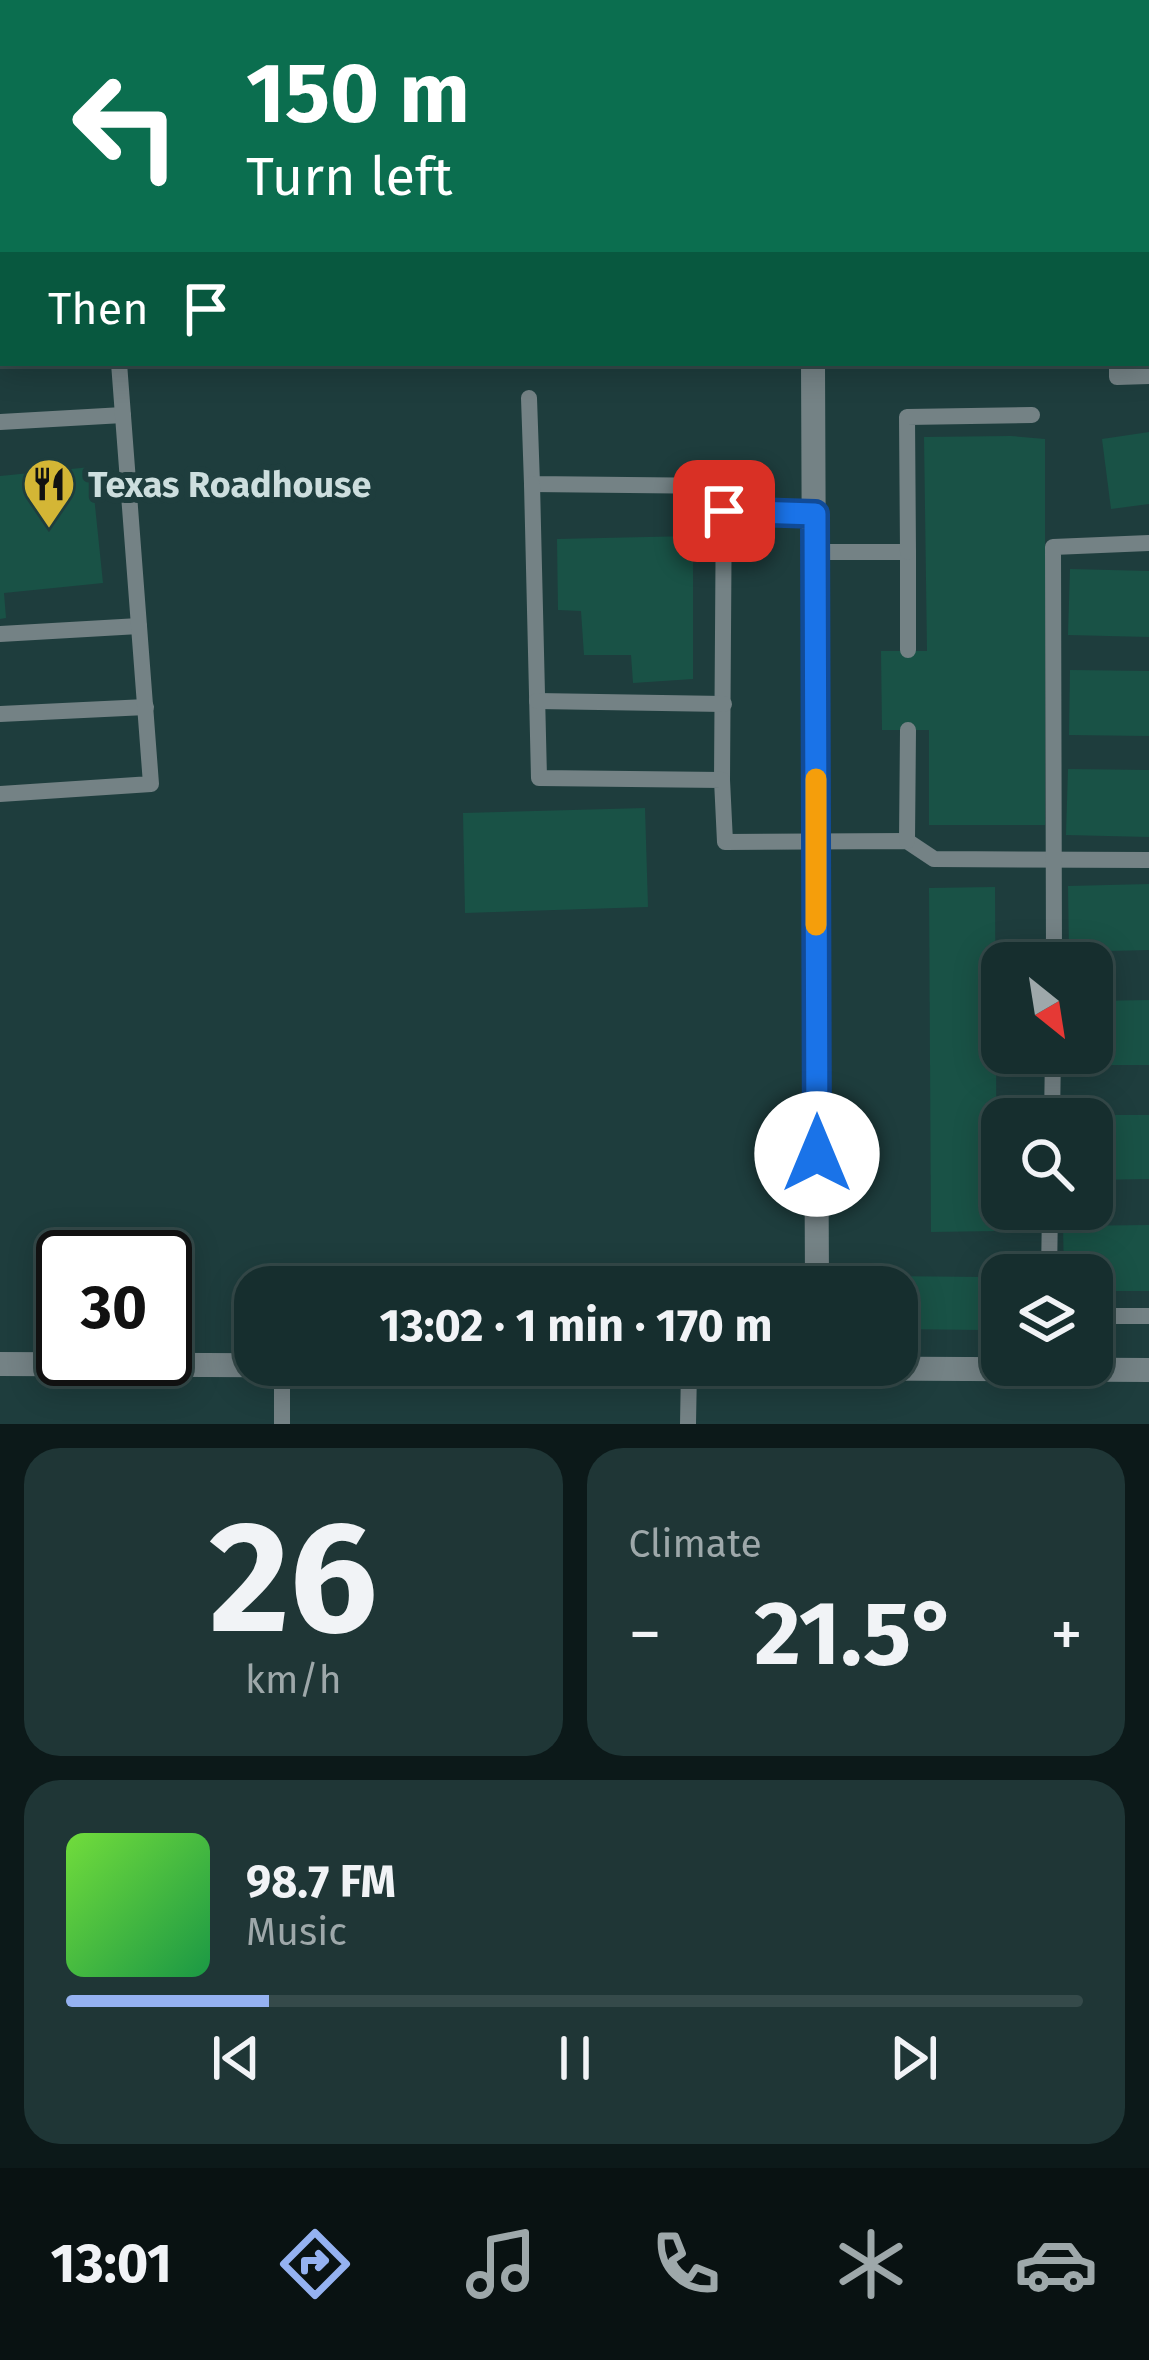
<!DOCTYPE html>
<html lang="en">
<head>
<meta charset="utf-8">
<style>
  body { margin:0; font-family:"Fira Sans",sans-serif; background:#1f3636; color:#f1f3f6; height:100vh; display:flex; flex-direction:column; font-size:45px; white-space:nowrap }
  * { box-sizing:border-box; margin:0 }
  p { font-size:39px; color:#9ea8aa }
  .icon { flex:none; width:66px; height:66px; fill:none; stroke:currentColor; stroke-width:2; stroke-linecap:round; stroke-linejoin:round }
  .map { position:relative; height:1424px; overflow:hidden }
  .panel { display:flex; flex-direction:column; gap:24px; padding:24px; background:#0c1919; flex:1 }
  .panel>* { flex:none }
  .hud { position:absolute; left:0px; top:0px; width:1149px; height:366px; box-shadow:0 6px 30px #0003,0 0 0 3px #354a4a; background:#0b6e4f; color:#fff; overflow:hidden }
  .needle { width:78px; rotate:150deg }
  .fabs { position:absolute; left:981px; top:942px; display:grid; gap:24px }
  .fabs a { display:grid; place-items:center; width:132px; height:132px; border-radius:24px; background:#162e2e; box-shadow:0 6px 30px #0003,0 0 0 3px #354a4a; font-size:60px }
  .speed { position:absolute; left:36px; top:1230px; display:flex; gap:24px; font-size:60px; font-weight:700; text-align:center }
  .speed>* { display:grid; place-content:center; width:156px; height:156px; border-radius:50%; background:#162e2e; box-shadow:0 6px 30px #0003,0 0 0 3px #354a4a; line-height:1 }
  .speed .limit { border:6px solid #111; border-radius:18px; background:#fff; color:#111 }
  .pin { position:absolute; display:grid; place-items:center; width:102px; height:102px; color:#fff; margin:-51px; border-radius:24px; box-shadow:0 6px 18px #0006 }
  .me { position:absolute; width:132px; margin:-66px; rotate:0deg; stroke-linejoin:round; filter:drop-shadow(0 0 9px #0008) }
  .turn { display:flex; align-items:center; gap:42px; height:252px; padding:0 48px; font-size:54px }
  .turn .icon { width:156px; height:156px; stroke-width:2.5 }
  .turn b { display:block; font-size:84px; line-height:102px }
  .then { display:flex; align-items:center; height:114px; padding:0 48px; background:#0003; gap:24px; font-size:45px }
  .big { font-size:90px; font-weight:700; line-height:1.1 }
  .panel .tile { flex:1; display:flex; flex-direction:column; justify-content:center; gap:18px; min-width:0; padding:0 42px; border-radius:36px; background:#1f3636 }
  .panel .dial { align-items:center; gap:0 }
  .dial b { font-size:156px; line-height:1 }
  .song { display:flex; align-items:center; gap:36px }
  .cover { width:144px; height:144px; border-radius:18px; background:linear-gradient(135deg,hsl(100 70% 55%),hsl(140 70% 35%)) }
  .played { height:12px; border-radius:6px; background:linear-gradient(90deg,#95b2f1 20%,#354a4a 20%) }
  .keys { display:flex; justify-content:space-around; direction:ltr }
  .heat { display:flex; justify-content:space-between; align-items:center; font-size:66px; direction:ltr }
  .panel .tiles { flex:1; display:grid; gap:24px; grid-template-columns:1fr 1fr }
  .tile:last-child { grid-column:span 2 }
  .trip { position:absolute; left:234px; top:1266px; width:684px; height:120px; border-radius:36px; background:#162e2e; box-shadow:0 6px 30px #0003,0 0 0 3px #354a4a; font-weight:700; line-height:120px; text-align:center }
  .tabs { display:flex; height:192px; justify-content:space-around; align-items:center; background:#091212; color:#9ea8aa }
  .tabs .icon { width:84px; height:84px }
  .tabs .current { color:#95b2f1 }
  .tabs b { font-size:54px; color:#f1f3f6 }
  .map>svg:first-child { display:block }
  .building { fill:#195246 }
  .lines { fill:none; stroke-linecap:round; stroke-linejoin:round }
  .service { stroke:#748285; stroke-width:16 }
  .minor { stroke:#748285; stroke-width:24 }
  .secondary { stroke:#96acb2; stroke-width:24 }
  .motorway { stroke:#c8e9f3; stroke-width:36 }
  .route-casing { stroke:#114b97; stroke-width:30 }
  .route { stroke:#1a73e8; stroke-width:21 }
  .slow { stroke:#f59e0b; stroke-width:21 }
  .labels { text-anchor:middle; stroke-width:12; stroke-linejoin:round; paint-order:stroke }
  .poi-label { font-size:36px; font-weight:bold; fill:#cddede; stroke:#1e3d3d; text-anchor:start }
</style>
</head>
<body>
<div class="map">
<svg width="1149" height="1424" viewBox="0 0 1149 1424">
  <rect width="100%" height="100%" fill="#1e3d3d"/>
  <g class="building">
    <polygon points="1149,432 1149,504 1111,509 1102,439"/>
    <polygon points="1011,436 1045,439 1045,825 929,825 929,730 882,730 881,651 927,651 924,437"/>
    <polygon points="91,467 103,583 4,593 6,618 0,619 0,476"/>
    <polygon points="693,536 693,679 633,683 631,655 584,655 581,611 558,610 557,539"/>
    <polygon points="1070,569 1149,571 1149,637 1068,635"/>
    <polygon points="1070,670 1149,671 1149,736 1069,735"/>
    <polygon points="1068,769 1149,770 1149,837 1066,835"/>
    <polygon points="645,808 648,907 465,913 463,813"/>
    <polygon points="1149,884 1149,950 1069,952 1068,886"/>
    <polygon points="995,887 997,1231 931,1232 929,888"/>
    <polygon points="1149,1000 1149,1065 1068,1065 1068,1053 1092,1053 1092,1001"/>
    <polygon points="1092,1115 1149,1115 1149,1179 1092,1180"/>
    <polygon points="1149,1225 1149,1291 1092,1291 1092,1275 1064,1275 1063,1226"/>
    <polygon points="883,1276 983,1277 982,1330 897,1329 897,1287 883,1287"/>
  </g>
  <g class="lines">
    <g class="service">
      <polyline points="1117,363 1117,377 1149,376"/>
      <polyline points="529,398 532,484 724,486 722,780"/>
      <polyline points="0,422 123,415"/>
      <polyline points="532,484 539,778 722,780 725,842 907,841 934,859 1149,860"/>
      <polyline points="725,511 815,514"/>
      <polyline points="814,552 908,552 908,650"/>
      <polyline points="908,552 907,417 1032,415"/>
      <polyline points="0,634 139,626"/>
      <polyline points="537,701 724,704"/>
      <polyline points="0,714 146,707"/>
      <polyline points="0,794 151,784 119,363"/>
      <polyline points="907,841 908,730"/>
      <polyline points="1054,963 1053,547 1149,543"/>
      <polyline points="1052,1119 1053,1053"/>
      <polyline points="1049,1275 1050,1209"/>
      <polyline points="1092,1316 1149,1316"/>
      <polyline points="282,1424 282,1366"/>
      <polyline points="688,1424 689,1369"/>
    </g>
    <g class="minor">
      <polyline points="813,363 817,1287"/>
      <polyline points="0,1364 1149,1370"/>
    </g>
    <g class="secondary">
      <polyline points="1146,248 1149,248"/>
      <polyline points="0,285 3,285"/>
    </g>
    <g class="motorway">
      <polyline points="1146,88 1149,88"/>
      <polyline points="0,92 3,92"/>
      <polyline points="0,222 3,222"/>
    </g>
  </g>
  <g class="lines">
    <g class="route-casing">
      <polyline id="route" points="724,511 815,514 817,1154"/>
    </g>
    <use href="#route" class="route"/>
    <polyline class="slow" points="816,779 816,925"/>
  </g>
  <defs>
    <g id="restaurant-pin" transform="scale(2.7)"><path d="M0 17L-7.5 6A9.5 9.5 0 1 1 7.5 6Z" fill="#d4b635" stroke="#1e3d3d"/><path d="M-5-6h1v4h1v-4h1v4h1v-4h1v5L-1.5 .5V6h-2V.5L-5-1ZM5-6V6H3V1.5H1.5Q1.5-4 5-6Z" fill="#111"/></g>
  </defs>
  <g fill-rule="evenodd">
    <use href="#restaurant-pin" x="49" y="484"/>
  </g>
  <g class="labels">
    <g class="poi-label">
      <text x="88" y="497">Texas Roadhouse</text>
    </g>
  </g>
</svg>
<div class="fabs">
<a><svg class="needle" viewBox="-14 -14 28 28"><path d="M0-13l5 13h-10z" fill="#e53935"/><path d="M0 13l5-13h-10z" fill="#9ea8aa"/></svg></a>
<a><svg class="icon" aria-label="search" viewBox="0 0 24 24"><circle cx="10" cy="10" r="6"/><path d="M15 15l6 6"/></svg></a>
<a><svg class="icon" aria-label="layers" viewBox="0 0 24 24"><path d="M12 4l9 5-9 5-9-5zM3 14l9 5 9-5"/></svg></a>
</div>
<div class="speed"><div class="limit">30</div></div>
<div class="pin" style="left:724px;top:511px;background:#d93025"><svg class="icon" aria-label="arrive" viewBox="0 0 24 24"><path d="M6 21V4h12l-3 4 3 4H6"/></svg></div>
<svg class="me" style="left:817px;top:1154px" viewBox="-20 -20 40 40"><circle r="19" fill="#fff"/><path d="M0-13L10 11 0 6-10 11z" fill="#1a73e8"/></svg>
<div class="trip">13:02 · 1 min · 170 m</div>
<div class="hud">
<div class="turn"><svg class="icon" aria-label="left" viewBox="0 0 24 24"><path d="M17 20v-9H6M10 6l-5 5 5 5"/></svg><div><b>150 m</b>Turn left</div></div>
<div class="then">Then<svg class="icon" aria-label="arrive" viewBox="0 0 24 24"><path d="M6 21V4h12l-3 4 3 4H6"/></svg></div>
</div>
</div>
<section class="panel">
<div class="tiles">
<div class="tile dial"><b>26</b><p>km/h</p></div>
<div class="tile"><p>Climate</p>
<div class="heat"><a>−</a><b class="big">21.5°</b><a>+</a></div>
</div>
<div class="tile">
<div class="song"><i class="cover"></i><div><b>98.7 FM</b><p>Music</p></div></div>
<div class="played"></div>
<div class="keys"><svg class="icon" aria-label="previous" viewBox="0 0 24 24"><path d="M18 5L8 12l10 7zM5 5v14"/></svg><svg class="icon" aria-label="pause" viewBox="0 0 24 24"><path d="M8 5v14M16 5v14"/></svg><svg class="icon" aria-label="next" viewBox="0 0 24 24"><path d="M6 5l10 7-10 7zM19 5v14"/></svg></div>
</div>
</div>
</section>
<nav class="tabs">
<b>13:01</b>
<svg class="icon current" aria-label="directions" viewBox="0 0 24 24"><path d="M12 3l9 9-9 9-9-9zM9 14v-3h6M13 9l2 2-2 2"/></svg>
<svg class="icon" aria-label="music" viewBox="0 0 24 24"><path d="M9 18V5l10-2v13"/><circle cx="6" cy="18" r="3"/><circle cx="16" cy="16" r="3"/></svg>
<svg class="icon" aria-label="phone" viewBox="0 0 24 24"><path d="M5 4h4l2 5-3 2q2 4 5 5l2-3 5 2v4C11 20 4 13 5 4z"/></svg>
<svg class="icon" aria-label="climate" viewBox="0 0 24 24"><path d="M12 3v18M4 7l16 10M4 17L20 7"/></svg>
<svg class="icon" aria-label="car" viewBox="0 0 24 24"><path d="M5 17H2v-5l4-1 3-4h7l3 4 3 1v5h-3M9 17h6M6 11h13"/><circle cx="7" cy="17" r="2"/><circle cx="17" cy="17" r="2"/></svg>
</nav>
</body>
</html>
